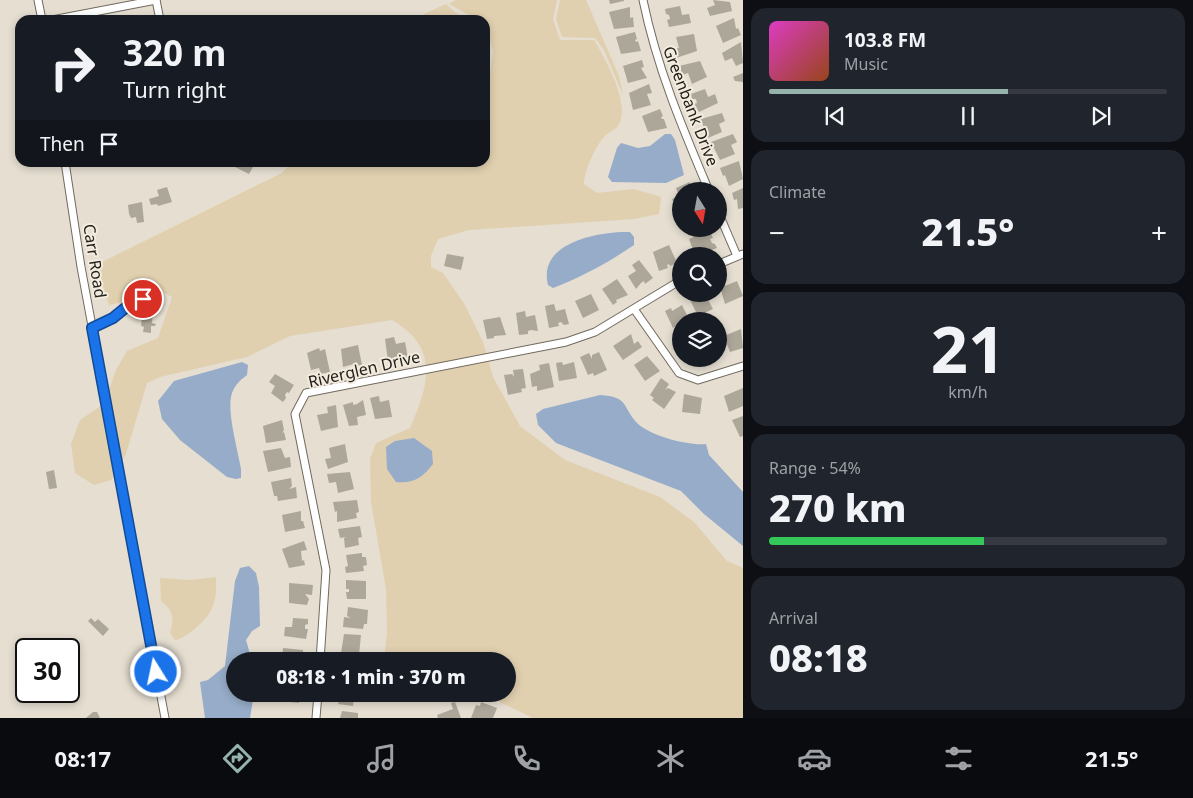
<!DOCTYPE html>
<html lang="en">
<head>
<meta charset="utf-8">
<style>
  body { margin:0; font-family:"Noto Sans",sans-serif; background:#20242c; color:#f1f3f6; height:100vh; display:flex; flex-direction:column; font-size:19px; white-space:nowrap }
  * { box-sizing:border-box; margin:0 }
  p { font-size:16px; color:#9ea1a6 }
  .icon { flex:none; width:28px; height:28px; fill:none; stroke:currentColor; stroke-width:2; stroke-linecap:round; stroke-linejoin:round }
  .map { position:relative; flex:1; overflow:hidden }
  .drawer { display:flex; flex-direction:column; gap:8px; padding:8px; background:#0d0f14; width:450px }
  .drawer>* { flex:none }
  .hud { position:absolute; left:15px; top:15px; width:475px; height:152px; border-radius:15px; box-shadow:0 2px 8px #0003; background:#171b24; color:#f1f3f6; overflow:hidden }
  .needle { width:32px; rotate:169deg }
  .buttons { position:absolute; left:672px; top:182px; display:grid; gap:10px }
  .buttons a { display:grid; place-items:center; width:55px; height:55px; border-radius:50%; background:#171b24; box-shadow:0 2px 8px #0003; font-size:25px }
  .speed { position:absolute; left:15px; top:638px; display:flex; gap:10px; font-size:25px; font-weight:700; text-align:center }
  .speed>* { display:grid; place-content:center; width:65px; height:65px; border-radius:50%; background:#171b24; box-shadow:0 2px 8px #0003; line-height:1 }
  .speed .limit { border:2px solid #111; border-radius:8px; background:#fff; color:#111 }
  .pin { position:absolute; display:grid; place-items:center; width:42px; height:42px; color:#fff; margin:-21px; border:2px solid #fff; border-radius:50%; box-shadow:0 1px 5px #0007 }
  .me { position:absolute; width:55px; margin:-28px; rotate:350deg; stroke-linejoin:round; filter:drop-shadow(0 0 4px #0008) }
  .turn { display:flex; align-items:center; gap:18px; height:105px; padding:0 25px; font-size:22px }
  .turn .icon { width:65px; height:65px; stroke-width:2.5 }
  .turn b { display:block; font-size:35px; line-height:42px }
  .then { display:flex; align-items:center; height:48px; padding:0 25px; background:#0003; gap:10px; font-size:19px }
  .big { font-size:38px; font-weight:800; line-height:1.1 }
  .drawer .widget { flex:1; display:flex; flex-direction:column; justify-content:center; gap:8px; min-width:0; padding:0 18px; border-radius:15px; background:#20242c }
  .drawer .dial { align-items:center; gap:0 }
  .dial b { font-size:65px; line-height:1 }
  .song { display:flex; align-items:center; gap:15px }
  .cover { width:60px; height:60px; border-radius:8px; background:linear-gradient(135deg,hsl(310 70% 55%),hsl(20 70% 35%)) }
  .played { height:5px; border-radius:2px; background:linear-gradient(90deg,#95b2ab 60%,#363941 60%) }
  .keys { display:flex; justify-content:space-around; direction:ltr }
  .heat { display:flex; justify-content:space-between; align-items:center; font-size:28px; direction:ltr }
  .charge { height:8px; border-radius:4px; background:linear-gradient(90deg,#34c759 54%,#363941 0) }
  .trip { position:absolute; left:226px; top:652px; width:290px; height:50px; border-radius:25px; background:#171b24; box-shadow:0 2px 8px #0003; font-weight:800; line-height:50px; text-align:center }
  .tabs { display:flex; height:80px; justify-content:space-around; align-items:center; background:#090b0e; color:#9ea1a6 }
  .tabs .icon { width:35px; height:35px }
  .tabs .selected { color:#95b2ab }
  .tabs b { font-size:22px; color:#f1f3f6 }
  main { display:flex; flex:1; min-height:0 }
  .map>svg:first-child { display:block }
  .green { fill:#e0d0af }
  .water { fill:#96acc8 }
  .building { fill:#ada79a }
  .lines { fill:none; stroke-linecap:round; stroke-linejoin:round }
  .service-casing { stroke:#70695e; stroke-width:5.5 }
  .minor-casing { stroke:#70695e; stroke-width:9 }
  .service { stroke:#fff; stroke-width:3 }
  .minor { stroke:#fff; stroke-width:7 }
  .route-casing { stroke:#114b97; stroke-width:12 }
  .route { stroke:#1a73e8; stroke-width:9 }
  .labels { text-anchor:middle; stroke-width:4; stroke-linejoin:round; paint-order:stroke }
  .street-label { font-size:16px; fill:#22201b; stroke:#f2ebde }
</style>
</head>
<body>
<main>
<div class="map">
<svg width="743" height="718" viewBox="0 0 743 718">
  <rect width="100%" height="100%" fill="#e5ded1"/>
  <g class="green">
    <path d="M 456,0 L 557,0 L 553,19 L 560,40 L 594,40 C 605,58 632,106 618,126 C 615,130 609,132 606,135 C 596,144 584,171 584,184 L 597,193 L 634,189 L 661,197 L 659,214 L 634,219 L 469,230 L 438,239 L 431,256 L 431,267 L 443,273 L 465,305 L 483,342 L 493,377 L 520,426 L 565,460 L 660,497 L 694,522 L 727,561 L 743,568 L 743,718 L 533,718 L 483,694 L 508,694 L 508,661 L 384,661 L 387,631 L 386,589 L 371,502 L 370,459 L 376,443 L 410,428 C 429,384 440,348 392,320 L 290,336 L 247,357 L 160,377 L 147,383 L 126,454 L 111,480 L 94,485 L 75,473 L 71,444 L 80,420 L 104,404 L 116,370 L 127,351 L 158,338 L 172,297 L 165,293 L 109,305 L 96,265 L 282,173 L 291,163 L 485,162 L 485,77 L 490,74 L 493,52 L 485,20 L 478,20 L 449,4 Z"/>
    <polygon points="560,0 586,0 619,76 623,95 604,50 595,38 562,37 556,19"/>
    <polygon points="446,4 456,13 470,20 411,20"/>
    <polygon points="485,27 490,52 488,71 485,73"/>
    <path d="M 216,577 C 217,604 213,614 192,631 C 186,635 182,639 175,640 L 170,633 C 175,619 173,610 161,601 L 160,578 L 190,580 Z"/>
    <polygon points="398,694 434,694 402,698"/>
  </g>
  <g class="water">
    <polygon points="665,134 671,134 675,140 684,175 666,183 612,182 608,177 617,148 621,143 638,148 650,146"/>
    <path d="M 630,232 L 634,237 L 634,245 C 609,262 582,277 553,288 L 548,285 C 537,242 600,231 630,232 Z"/>
    <path d="M 242,362 L 248,365 L 247,375 C 240,380 235,385 232,393 C 226,410 238,450 241,469 L 241,478 L 236,479 L 227,477 L 180,440 L 162,419 L 158,401 L 174,381 Z"/>
    <path d="M 600,395 C 629,397 621,405 637,423 C 650,436 689,446 706,444 L 709,455 L 743,492 L 743,546 L 704,514 L 681,491 L 556,443 L 538,425 L 536,414 L 543,409 Z"/>
    <path d="M 414,438 L 432,451 L 433,464 C 423,477 414,484 396,482 L 387,469 L 386,447 L 395,441 Z"/>
    <polygon points="249,566 256,573 259,587 260,626 252,631 246,640 250,654 258,661 235,661 235,694 254,694 250,718 205,718 200,682 208,680 225,666 235,581 240,568"/>
  </g>
  <g class="building">
    <polygon points="609,0 624,0 624,1 610,4"/>
    <polygon points="713,0 730,2 732,11 710,16 707,8 715,5"/>
    <polygon points="680,6 682,15 689,14 691,23 669,27 667,20 670,19 669,15 666,14 665,9"/>
    <polygon points="630,7 630,18 633,17 634,27 614,29 609,12"/>
    <polygon points="734,18 736,29 738,28 741,35 723,43 716,26"/>
    <polygon points="635,32 637,39 635,40 636,42 638,41 641,51 621,54 616,37"/>
    <polygon points="694,34 697,51 676,58 674,49 679,48 676,37"/>
    <polygon points="741,42 743,63 736,66 732,58 725,61 722,53"/>
    <polygon points="642,60 644,67 641,68 647,78 628,83 623,66"/>
    <polygon points="700,61 707,77 692,84 688,73 683,75 679,66"/>
    <polygon points="743,73 743,82 735,81 733,77"/>
    <polygon points="649,84 652,93 647,94 651,105 633,110 629,93"/>
    <polygon points="705,89 708,97 715,94 718,103 699,112 694,104 697,103 696,99 692,99 691,94"/>
    <polygon points="660,109 663,116 661,117 662,119 664,119 667,128 648,132 642,116"/>
    <polygon points="722,113 725,121 719,124 722,132 708,138 706,133 708,130 707,127 704,128 701,119"/>
    <polygon points="733,134 737,142 731,145 735,154 720,160 711,142"/>
    <polygon points="739,161 743,179 729,186 725,175 723,176 720,168"/>
    <polygon points="232,162 251,162 253,167 249,174 231,165"/>
    <polygon points="690,182 690,191 681,191 681,205 675,207 672,199 679,196 676,188"/>
    <polygon points="167,187 172,202 158,206 157,204 151,205 149,199 159,196 157,190"/>
    <polygon points="743,188 743,208 738,209 737,199 734,200 732,193"/>
    <polygon points="142,202 144,222 137,223 136,217 131,218 129,214 128,205"/>
    <polygon points="709,230 713,238 710,239 712,243 715,244 717,248 699,255 696,248 693,250 689,239"/>
    <polygon points="669,245 677,263 670,266 669,264 667,265 668,268 659,271 653,252"/>
    <polygon points="447,254 464,257 461,270 444,266"/>
    <polygon points="639,260 653,278 645,284 644,281 641,283 636,289 628,276 636,271 632,265"/>
    <polygon points="617,279 628,295 616,300 617,302 613,305 602,289"/>
    <polygon points="737,281 743,296 725,304 719,284 723,282 725,286"/>
    <polygon points="591,294 599,310 583,318 575,301"/>
    <polygon points="697,294 705,294 713,309 698,316 690,300 698,295"/>
    <polygon points="554,304 556,311 565,309 569,324 564,325 561,322 558,323 559,326 549,328 545,306"/>
    <polygon points="682,305 689,319 681,321 681,323 673,328 665,311 671,308 672,311"/>
    <polygon points="143,308 153,309 152,323 156,324 155,326 151,326 151,333 143,332 144,327 141,326"/>
    <polygon points="525,311 526,317 535,315 538,331 531,330 528,331 528,334 519,335 516,313"/>
    <polygon points="500,317 506,335 494,336 494,338 487,339 483,320"/>
    <polygon points="741,329 743,348 730,352 724,336"/>
    <polygon points="631,334 634,344 638,341 642,347 623,360 613,346"/>
    <polygon points="394,337 396,344 405,342 408,358 403,359 401,356 397,357 398,360 388,361 385,339"/>
    <polygon points="358,345 362,365 355,366 354,364 343,367 341,349"/>
    <polygon points="319,348 320,351 325,349 330,372 321,374 319,368 311,370 307,353"/>
    <polygon points="599,352 607,370 594,376 593,373 588,375 580,357 589,353 592,359 592,355"/>
    <polygon points="647,356 660,371 645,381 634,365"/>
    <polygon points="701,359 715,359 704,364"/>
    <polygon points="562,362 563,365 574,362 577,378 559,381 556,363"/>
    <polygon points="549,363 554,387 537,391 537,386 532,387 530,374 540,370 539,365"/>
    <polygon points="523,369 526,388 521,389 522,392 508,395 504,375 512,374 514,377 513,370"/>
    <polygon points="275,374 294,385 289,393 287,392 285,395 286,398 283,402 271,393 275,386 269,382"/>
    <polygon points="661,378 669,384 665,390 668,388 676,392 664,409 652,400 654,398 650,395"/>
    <polygon points="743,388 743,406 729,412 724,396"/>
    <polygon points="684,394 702,398 700,414 682,412"/>
    <polygon points="379,396 380,402 389,400 392,417 375,419 370,398"/>
    <polygon points="363,400 366,415 357,417 358,425 349,426 343,405 353,402 353,405 357,404"/>
    <polygon points="336,405 338,427 321,431 317,415 328,413 327,407"/>
    <polygon points="743,416 743,436 740,437 732,420"/>
    <polygon points="282,420 284,430 282,433 284,432 286,440 266,443 263,426"/>
    <polygon points="345,444 348,462 328,469 325,459 331,458 329,448"/>
    <polygon points="281,448 285,458 290,457 291,467 268,472 263,451"/>
    <polygon points="54,470 57,488 49,489 46,472"/>
    <polygon points="350,472 354,489 338,493 336,482 329,483 327,474"/>
    <polygon points="291,478 292,486 289,489 296,487 297,498 278,501 277,496 274,496 271,482"/>
    <polygon points="357,500 359,512 356,513 357,518 337,522 337,511 335,512 333,502"/>
    <polygon points="301,511 301,521 303,521 305,528 285,532 282,515"/>
    <polygon points="360,526 362,537 358,538 359,545 345,548 344,538 346,537 340,538 338,529"/>
    <polygon points="304,541 307,550 301,551 302,561 304,560 305,565 289,568 282,549"/>
    <polygon points="362,553 362,557 366,557 367,565 363,566 364,571 346,573 345,567 348,566 346,555"/>
    <polygon points="346,580 366,581 366,599 347,599 346,592 349,592 349,589 346,589"/>
    <polygon points="289,583 313,585 312,595 305,594 309,599 307,605 289,603"/>
    <polygon points="348,607 368,610 367,624 364,624 363,629 343,627 344,617 351,618 347,616"/>
    <polygon points="91,618 95,622 98,619 109,629 103,636 88,621"/>
    <polygon points="293,618 308,619 308,624 305,625 305,629 308,629 306,639 284,636 285,627 292,627"/>
    <polygon points="344,634 361,635 359,655 341,653"/>
    <polygon points="283,648 303,650 303,658 299,658 298,661 282,661"/>
    <polygon points="282,694 298,694 299,703 281,701"/>
    <polygon points="342,694 362,694 361,699 354,698 353,706 338,704"/>
    <polygon points="455,702 461,718 438,718 437,715 453,709 451,703"/>
    <polygon points="481,702 497,708 493,718 471,718 476,705 480,706"/>
    <polygon points="342,711 358,713 358,718 340,718"/>
    <polygon points="93,712 97,712 100,718 86,718"/>
  </g>
  <g class="lines">
    <g class="service-casing">
      <polyline id="service" points="93,327 113,318 135,300 150,300"/>
    </g>
    <g class="minor-casing">
      <g id="minor">
        <polyline points="38,0 42,20"/>
        <polyline points="156,0 160,20"/>
        <path d="M 643,0 C 657,68 682,127 709,191"/>
        <polyline points="52,20 156,0"/>
        <polyline points="65,162 81,267 165,718"/>
        <polyline points="719,214 737,256"/>
        <polyline points="719,264 743,254"/>
        <polyline points="634,309 679,373 698,380 743,366"/>
        <polyline points="320,661 326,570 295,414 306,393 566,342 595,332 681,280"/>
        <polyline points="316,718 318,694"/>
      </g>
    </g>
    <use href="#service" class="service"/>
    <use href="#minor" class="minor"/>
  </g>
  <g class="lines">
    <g class="route-casing">
      <polyline id="route" points="143,299 135,300 113,318 92,328 156,672"/>
    </g>
    <use href="#route" class="route"/>
  </g>
  <g class="labels">
    <g class="street-label">
      <text transform="translate(691 106) rotate(69)" y="6">Greenbank Drive</text>
      <text transform="translate(95 261) rotate(81)" y="6">Carr Road</text>
      <text transform="translate(364 369) rotate(-13)" y="6">Riverglen Drive</text>
    </g>
  </g>
</svg>
<div class="buttons">
<a><svg class="needle" viewBox="-14 -14 28 28"><path d="M0-13l5 13h-10z" fill="#e53935"/><path d="M0 13l5-13h-10z" fill="#9ea1a6"/></svg></a>
<a><svg class="icon" aria-label="search" viewBox="0 0 24 24"><circle cx="10" cy="10" r="6"/><path d="M15 15l6 6"/></svg></a>
<a><svg class="icon" aria-label="layers" viewBox="0 0 24 24"><path d="M12 4l9 5-9 5-9-5zM3 14l9 5 9-5"/></svg></a>
</div>
<div class="speed"><div class="limit">30</div></div>
<div class="pin" style="left:143px;top:299px;background:#d93025"><svg class="icon" aria-label="arrive" viewBox="0 0 24 24"><path d="M6 21V4h12l-3 4 3 4H6"/></svg></div>
<svg class="me" style="left:156px;top:672px" viewBox="-20 -20 40 40"><circle r="17" fill="#1a73e8" stroke="#fff" stroke-width="3"/><path d="M0-11L8 9 0 5-8 9z" fill="#fff"/></svg>
<div class="trip">08:18 · 1 min · 370 m</div>
<div class="hud">
<div class="turn"><svg class="icon" aria-label="right" viewBox="0 0 24 24"><path d="M7 20v-9h11M14 6l5 5-5 5"/></svg><div><b>320 m</b>Turn right</div></div>
<div class="then">Then<svg class="icon" aria-label="arrive" viewBox="0 0 24 24"><path d="M6 21V4h12l-3 4 3 4H6"/></svg></div>
</div>
</div>
<section class="drawer">
<div class="widget">
<div class="song"><i class="cover"></i><div><b>103.8 FM</b><p>Music</p></div></div>
<div class="played"></div>
<div class="keys"><svg class="icon" aria-label="previous" viewBox="0 0 24 24"><path d="M18 5L8 12l10 7zM5 5v14"/></svg><svg class="icon" aria-label="pause" viewBox="0 0 24 24"><path d="M8 5v14M16 5v14"/></svg><svg class="icon" aria-label="next" viewBox="0 0 24 24"><path d="M6 5l10 7-10 7zM19 5v14"/></svg></div>
</div>
<div class="widget"><p>Climate</p>
<div class="heat"><a>−</a><b class="big">21.5°</b><a>+</a></div>
</div>
<div class="widget dial"><b>21</b><p>km/h</p></div>
<div class="widget"><p>Range · 54%</p><b class="big">270 km</b><div class="charge"></div></div>
<div class="widget"><p>Arrival</p><b class="big">08:18</b></div>
</section>
</main>
<nav class="tabs">
<b>08:17</b>
<svg class="icon selected" aria-label="directions" viewBox="0 0 24 24"><path d="M12 3l9 9-9 9-9-9zM9 14v-3h6M13 9l2 2-2 2"/></svg>
<svg class="icon" aria-label="music" viewBox="0 0 24 24"><path d="M9 18V5l10-2v13"/><circle cx="6" cy="18" r="3"/><circle cx="16" cy="16" r="3"/></svg>
<svg class="icon" aria-label="phone" viewBox="0 0 24 24"><path d="M5 4h4l2 5-3 2q2 4 5 5l2-3 5 2v4C11 20 4 13 5 4z"/></svg>
<svg class="icon" aria-label="climate" viewBox="0 0 24 24"><path d="M12 3v18M4 7l16 10M4 17L20 7"/></svg>
<svg class="icon" aria-label="car" viewBox="0 0 24 24"><path d="M5 17H2v-5l4-1 3-4h7l3 4 3 1v5h-3M9 17h6M6 11h13"/><circle cx="7" cy="17" r="2"/><circle cx="17" cy="17" r="2"/></svg>
<svg class="icon" aria-label="filters" viewBox="0 0 24 24"><path d="M4 7h16M4 17h16"/><circle cx="9" cy="7" r="2"/><circle cx="15" cy="17" r="2"/></svg>
<b>21.5°</b>
</nav>
</body>
</html>
